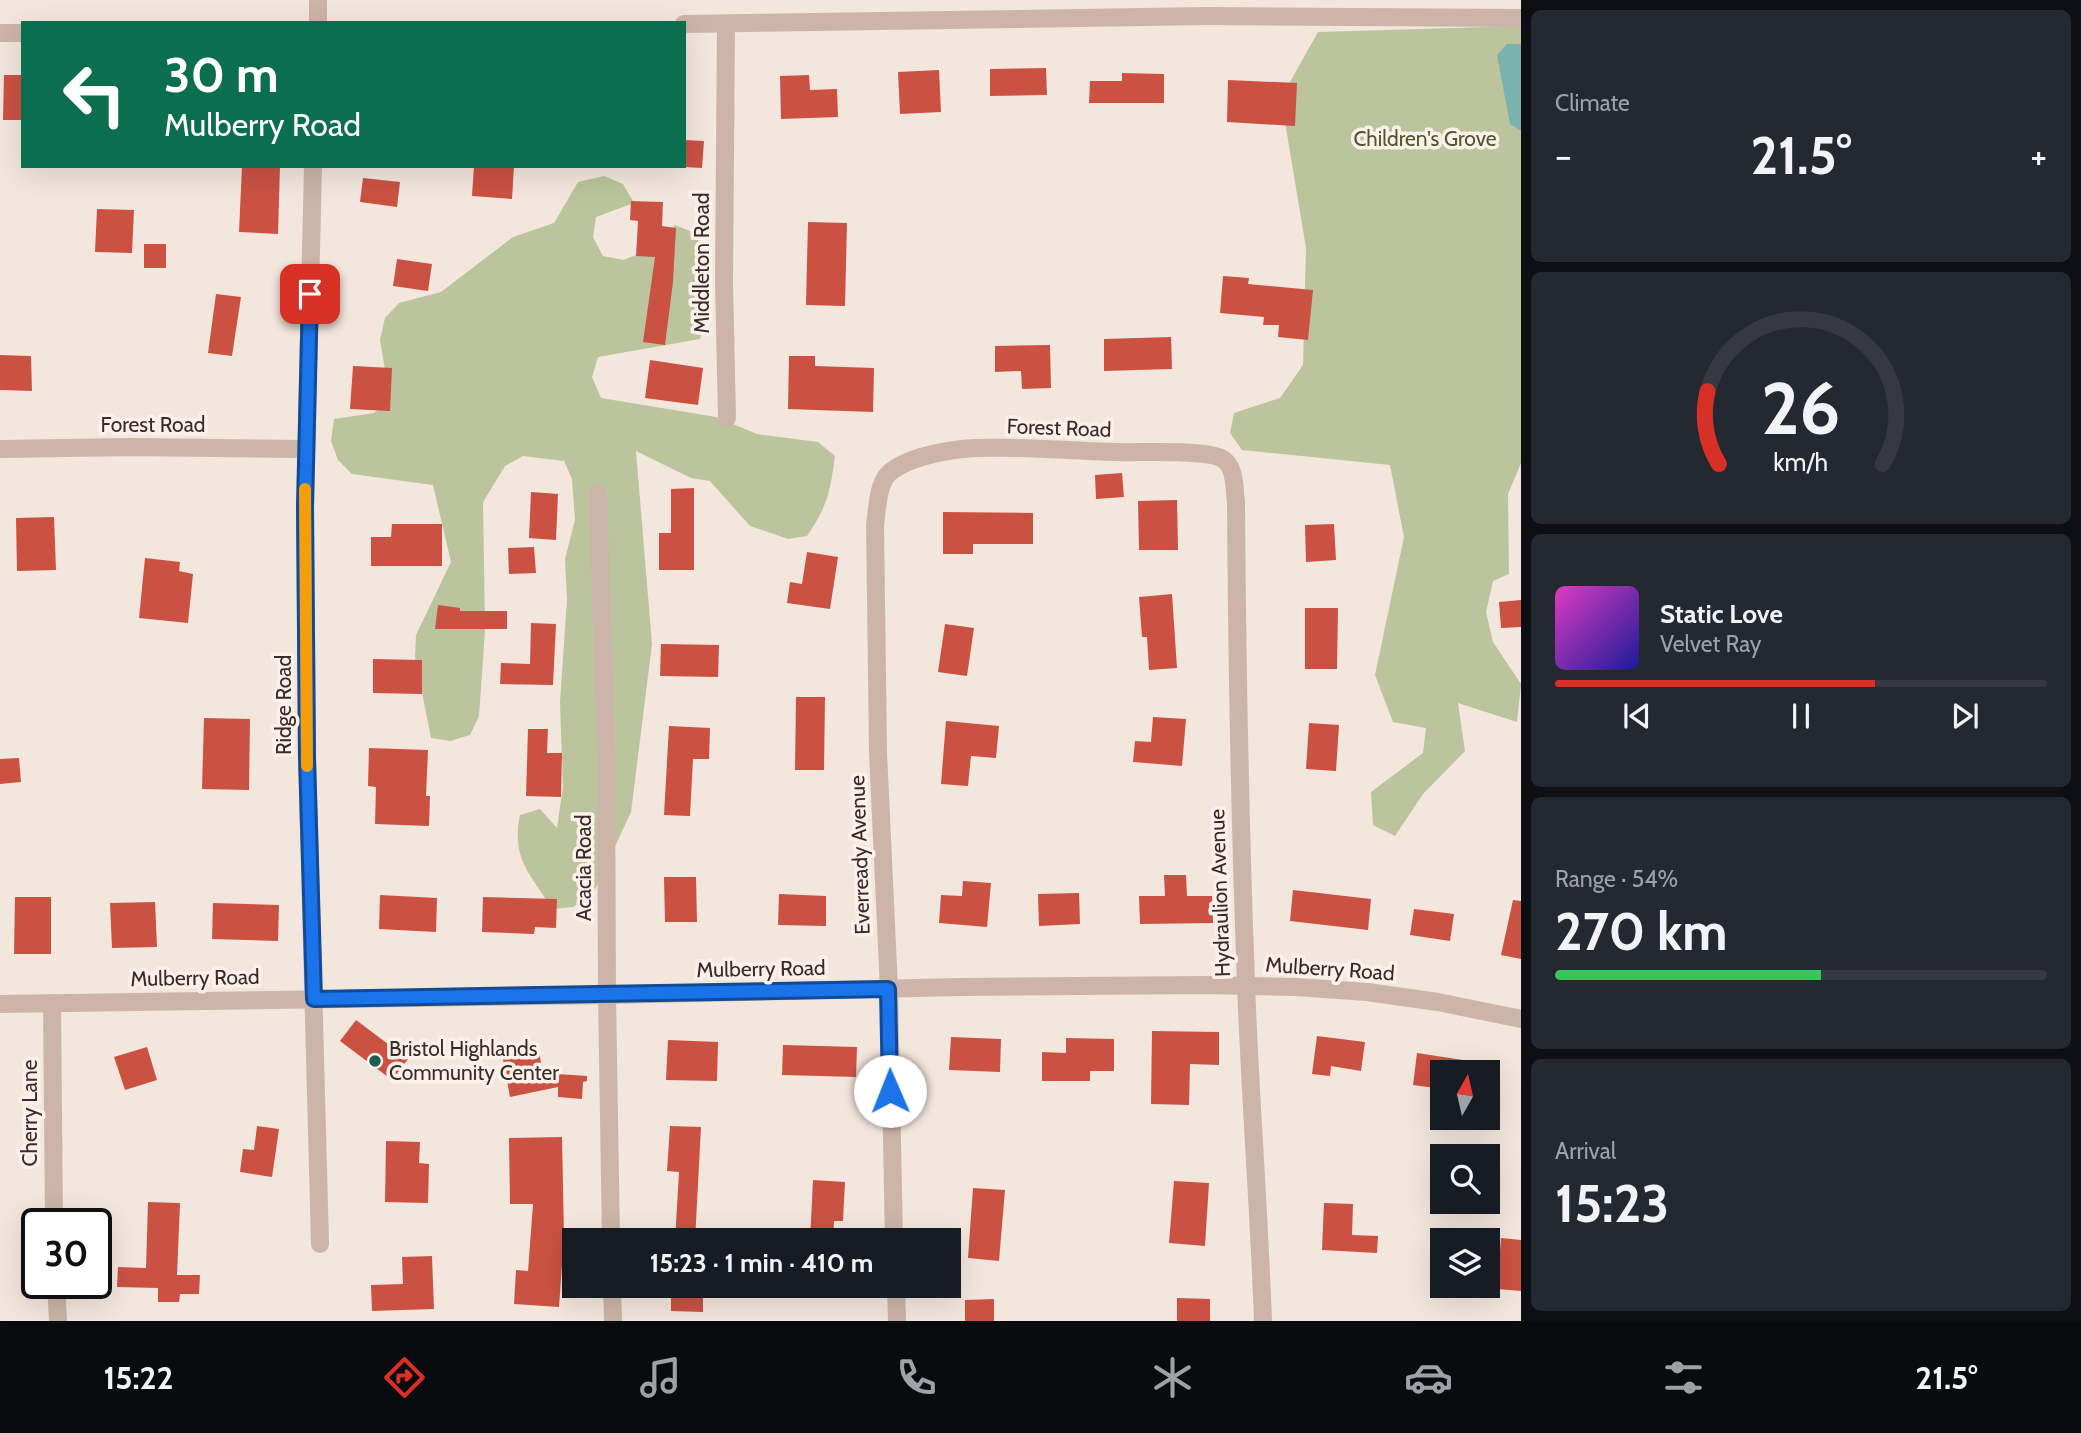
<!DOCTYPE html>
<html lang="en">
<head>
<meta charset="utf-8">
<style>
  body { margin:0; font-family:Cabin,sans-serif; background:#242831; color:#f1f3f6; height:100vh; display:flex; flex-direction:column; font-size:26px; white-space:nowrap }
  * { box-sizing:border-box; margin:0 }
  p { font-size:23px; color:#9ea1a6 }
  .icon { flex:none; width:38px; height:38px; fill:none; stroke:currentColor; stroke-width:2; stroke-linecap:round; stroke-linejoin:round }
  .map { position:relative; flex:1; overflow:hidden }
  .panel { display:flex; flex-direction:column; gap:10px; padding:10px; background:#0d0f14; width:560px }
  .panel>* { flex:none }
  .banner { position:absolute; left:21px; top:21px; width:665px; height:147px; border-radius:0px; box-shadow:0 7px 28px #0002; background:#0b6e4f; color:#fff; overflow:hidden }
  .needle { width:46px; rotate:8deg }
  .tools { position:absolute; left:1430px; top:1060px; display:grid; gap:14px }
  .tools a { display:grid; place-items:center; width:70px; height:70px; border-radius:0px; background:#171b24; box-shadow:0 7px 28px #0002; font-size:35px }
  .speed { position:absolute; left:21px; top:1208px; display:flex; gap:14px; font-size:35px; font-weight:700; text-align:center }
  .speed>* { display:grid; place-content:center; width:91px; height:91px; border-radius:50%; background:#171b24; box-shadow:0 7px 28px #0002; line-height:1 }
  .speed .limit { border:4px solid #111; border-radius:10px; background:#fff; color:#111 }
  .pin { position:absolute; display:grid; place-items:center; width:60px; height:60px; color:#fff; margin:-30px; border-radius:14px; box-shadow:0 4px 10px #0006 }
  .me { position:absolute; width:77px; margin:-38px; rotate:359deg; stroke-linejoin:round; filter:drop-shadow(0 0 5px #0008) }
  .turn { display:flex; align-items:center; gap:24px; height:147px; padding:0 28px; font-size:32px }
  .turn .icon { width:91px; height:91px; stroke-width:2.5 }
  .turn b { display:block; font-size:49px; line-height:60px }
  .big { font-size:52px; font-weight:800; line-height:1.1 }
  .panel .tile { flex:1; display:flex; flex-direction:column; justify-content:center; gap:10px; min-width:0; padding:0 24px; border-radius:10px; background:#242831 }
  .panel .dial { align-items:center; gap:0 }
  .dial svg { height:182px; overflow:visible; fill:none; stroke:#363941; stroke-width:7; stroke-linecap:round; text-anchor:middle }
  .dial text { fill:#f1f3f6; stroke:none }
  .song { display:flex; align-items:center; gap:21px }
  .cover { width:84px; height:84px; border-radius:10px; background:linear-gradient(135deg,hsl(310 70% 55%),hsl(240 70% 35%)) }
  .played { height:7px; border-radius:4px; background:linear-gradient(90deg,#d93025 65%,#363941 65%) }
  .keys { display:flex; justify-content:space-around; direction:ltr }
  .heat { display:flex; justify-content:space-between; align-items:center; font-size:38px; direction:ltr }
  .charge { height:10px; border-radius:5px; background:linear-gradient(90deg,#34c759 54%,#363941 0) }
  .trip { position:absolute; left:562px; top:1228px; width:399px; height:70px; border-radius:0px; background:#171b24; box-shadow:0 7px 28px #0002; font-weight:800; line-height:70px; text-align:center }
  .menu { display:flex; height:112px; justify-content:space-around; align-items:center; background:#090b0e; color:#9ea1a6 }
  .menu .icon { width:49px; height:49px }
  .menu .active { color:#d93025 }
  .menu b { font-size:32px; color:#f1f3f6 }
  main { display:flex; flex:1; min-height:0 }
  .map>svg:first-child { display:block }
  .green { fill:#bbc49c }
  .water { fill:#7ab2ad }
  .building { fill:#cb5243 }
  .lines { fill:none; stroke-linecap:round; stroke-linejoin:round }
  .street { stroke:#ccb4a8; stroke-width:18 }
  .route-casing { stroke:#114b97; stroke-width:18 }
  .route { stroke:#1a73e8; stroke-width:12 }
  .slow { stroke:#f59e0b; stroke-width:12 }
  .poi-dot { fill:#1c5d58; stroke:#fbf1ea; stroke-width:2.5 }
  .labels { text-anchor:middle; stroke-width:7; stroke-linejoin:round; paint-order:stroke }
  .park-label { font-size:21px; fill:#4e582b; stroke:#fbf1ea }
  .street-label { font-size:21px; fill:#392b28; stroke:#fbf1ea }
  .poi-label { font-size:21px; fill:#392b28; stroke:#fbf1ea; text-anchor:start }
</style>
</head>
<body>
<main>
<div class="map">
<svg width="1521" height="1321" viewBox="0 0 1521 1321">
  <rect width="100%" height="100%" fill="#f3e6dd"/>
  <g class="green">
    <polygon points="1521,26 1521,463 1508,494 1509,574 1493,581 1486,612 1493,642 1521,684 1517,722 1458,703 1465,751 1423,794 1395,836 1373,825 1371,792 1423,753 1426,728 1393,722 1375,675 1404,537 1390,465 1242,450 1230,433 1234,413 1280,398 1303,365 1306,248 1281,98 1318,32"/>
    <path d="M 604,176 L 623,184 L 634,203 L 596,217 L 593,237 L 603,256 L 623,260 L 642,253 L 675,225 L 695,233 C 709,264 710,307 700,339 L 598,357 L 592,377 L 601,398 L 716,417 L 757,434 L 818,442 L 835,456 C 830,492 828,505 807,536 L 788,539 L 750,526 L 710,481 L 691,478 L 636,451 L 652,644 L 631,812 L 592,896 L 573,907 L 552,909 C 530,873 511,859 520,815 L 540,809 L 557,828 L 563,787 L 560,702 L 567,600 L 565,559 L 575,520 L 572,479 L 564,461 L 523,456 L 505,466 L 483,502 L 485,630 L 479,716 L 470,735 L 450,741 L 431,738 L 415,657 L 416,635 L 451,562 L 433,485 L 352,474 L 338,460 L 331,441 L 334,419 L 374,413 L 390,399 L 380,340 L 385,318 L 399,303 L 441,292 L 513,237 L 554,223 L 578,182 Z"/>
  </g>
  <polygon class="water" points="1507,44 1521,44 1521,131 1510,124 1497,55"/>
  <g class="building">
    <polygon points="1046,68 1047,95 990,96 990,69"/>
    <polygon points="939,70 941,112 900,114 898,72"/>
    <polygon points="1122,73 1164,74 1164,103 1089,103 1090,81 1122,81"/>
    <polygon points="4,75 23,75 23,120 3,120"/>
    <polygon points="809,75 810,90 837,89 838,117 781,119 780,76"/>
    <polygon points="1228,80 1297,83 1295,126 1227,122"/>
    <polygon points="684,140 704,141 702,168 684,167"/>
    <polygon points="242,166 280,166 278,234 239,232"/>
    <polygon points="474,166 514,166 512,199 472,196"/>
    <polygon points="363,178 400,182 397,207 360,202"/>
    <polygon points="631,201 663,202 662,226 676,228 673,282 665,345 643,342 655,257 636,256 638,221 630,220"/>
    <polygon points="97,209 134,210 132,253 95,252"/>
    <polygon points="808,222 847,223 845,306 806,305"/>
    <rect x="144" y="244" width="22" height="24"/>
    <polygon points="397,259 432,264 428,291 393,286"/>
    <polygon points="1223,276 1249,278 1248,284 1313,290 1308,340 1278,337 1279,325 1263,325 1264,317 1220,313"/>
    <polygon points="216,294 241,297 232,356 208,353"/>
    <polygon points="1171,337 1172,369 1104,371 1104,339"/>
    <polygon points="1050,345 1051,388 1022,389 1021,371 995,372 995,346"/>
    <polygon points="0,355 31,356 32,391 0,390"/>
    <polygon points="789,356 815,356 815,366 874,368 873,412 788,409"/>
    <polygon points="650,360 703,368 698,405 645,398"/>
    <polygon points="353,366 392,368 390,411 350,409"/>
    <polygon points="1122,473 1124,497 1096,499 1095,475"/>
    <polygon points="694,488 694,570 659,570 659,533 671,533 671,489"/>
    <polygon points="531,492 558,494 556,540 529,538"/>
    <polygon points="1177,500 1178,550 1139,550 1138,501"/>
    <polygon points="943,512 1033,513 1033,544 973,544 973,554 943,554"/>
    <polygon points="54,517 56,570 17,571 16,518"/>
    <polygon points="392,524 442,524 442,566 371,566 371,537 391,537"/>
    <polygon points="1334,524 1336,560 1306,562 1305,525"/>
    <polygon points="534,547 536,573 509,574 508,548"/>
    <polygon points="807,552 838,557 830,609 787,603 790,582 802,584"/>
    <polygon points="145,558 180,562 179,571 193,574 188,623 139,618"/>
    <polygon points="1172,594 1177,668 1149,670 1147,637 1142,637 1139,597"/>
    <polygon points="1521,600 1521,627 1501,628 1499,602"/>
    <polygon points="438,605 460,608 460,611 507,611 507,629 435,629"/>
    <polygon points="1305,608 1338,608 1337,669 1305,669"/>
    <polygon points="531,623 556,624 553,685 500,684 501,663 530,664"/>
    <polygon points="945,624 974,628 967,676 938,672"/>
    <polygon points="661,644 719,645 718,677 660,676"/>
    <polygon points="373,659 422,660 422,694 373,693"/>
    <polygon points="796,697 825,697 824,770 795,770"/>
    <polygon points="1153,717 1186,719 1182,766 1133,762 1135,741 1151,742"/>
    <polygon points="204,718 250,719 249,790 202,789"/>
    <polygon points="946,721 999,726 996,758 971,756 968,786 941,784"/>
    <polygon points="1309,723 1339,725 1336,771 1306,769"/>
    <polygon points="669,726 710,728 709,759 693,759 690,816 664,815"/>
    <polygon points="528,729 548,729 547,753 562,753 561,797 526,796"/>
    <polygon points="369,748 428,750 426,796 430,796 429,826 375,824 376,787 368,786"/>
    <polygon points="19,758 21,782 0,784 0,759"/>
    <polygon points="1164,875 1186,875 1187,896 1212,896 1213,923 1140,924 1139,896 1165,896"/>
    <polygon points="664,877 696,877 697,922 665,922"/>
    <polygon points="963,881 991,883 987,927 939,923 941,895 962,896"/>
    <polygon points="1293,890 1371,899 1368,930 1290,921"/>
    <polygon points="1079,893 1080,924 1039,926 1038,894"/>
    <polygon points="779,894 826,896 826,926 778,925"/>
    <polygon points="380,895 437,898 436,932 379,929"/>
    <polygon points="15,897 51,897 51,954 14,954"/>
    <polygon points="483,897 557,899 556,928 535,927 534,934 482,932"/>
    <polygon points="1513,900 1521,901 1521,959 1501,955"/>
    <polygon points="155,902 157,947 112,948 110,903"/>
    <polygon points="213,903 279,905 278,941 212,939"/>
    <polygon points="1414,909 1454,914 1450,941 1410,935"/>
    <polygon points="356,1020 408,1059 392,1080 340,1041"/>
    <polygon points="1152,1031 1219,1032 1219,1065 1190,1064 1189,1105 1151,1104"/>
    <polygon points="1317,1036 1365,1042 1361,1071 1331,1066 1330,1076 1312,1074"/>
    <polygon points="951,1037 1001,1039 1000,1072 949,1070"/>
    <polygon points="1066,1038 1114,1039 1114,1071 1090,1071 1090,1081 1042,1081 1042,1052 1066,1053"/>
    <polygon points="668,1040 718,1042 717,1081 666,1080"/>
    <polygon points="783,1045 857,1047 856,1077 782,1075"/>
    <polygon points="147,1047 157,1080 125,1090 114,1057"/>
    <polygon points="539,1052 543,1073 587,1076 587,1081 583,1082 582,1099 558,1097 558,1087 510,1097 503,1059"/>
    <polygon points="1417,1053 1476,1062 1476,1073 1442,1073 1442,1089 1413,1085"/>
    <polygon points="257,1126 279,1129 272,1177 240,1172 243,1149 254,1150"/>
    <polygon points="670,1126 701,1127 695,1241 675,1241 679,1172 667,1171"/>
    <polygon points="562,1137 564,1237 559,1307 514,1304 516,1270 528,1271 533,1204 510,1204 509,1138"/>
    <polygon points="386,1141 420,1142 419,1163 429,1164 428,1203 385,1202"/>
    <polygon points="813,1180 845,1182 843,1221 834,1221 833,1241 810,1241"/>
    <polygon points="1174,1181 1209,1183 1205,1246 1169,1243"/>
    <polygon points="973,1188 1005,1190 999,1261 968,1258"/>
    <polygon points="148,1202 180,1203 177,1275 200,1275 199,1294 180,1294 179,1302 158,1302 158,1288 117,1287 118,1267 146,1268"/>
    <polygon points="1324,1203 1353,1204 1352,1235 1378,1236 1377,1253 1322,1250"/>
    <polygon points="1501,1238 1521,1240 1521,1291 1497,1289"/>
    <polygon points="432,1256 434,1309 372,1311 371,1285 403,1284 402,1257"/>
    <polygon points="671,1286 703,1286 703,1312 671,1311"/>
    <polygon points="1177,1298 1210,1299 1210,1321 1177,1321"/>
    <polygon points="994,1299 994,1321 965,1321 965,1300"/>
  </g>
  <g class="lines">
    <g class="street">
      <polyline points="318,23 318,0"/>
      <polyline points="684,24 1206,16 1521,18"/>
      <polyline points="726,24 724,282 727,418"/>
      <polyline points="0,33 23,33"/>
      <polyline points="313,166 305,507 307,757 320,1244"/>
      <polyline points="0,449 132,447 306,449"/>
      <polyline points="598,494 606,749 607,995 611,1241"/>
      <polyline points="52,1003 54,1223"/>
      <polyline points="0,1004 607,995 959,987 1205,985 1296,987 1367,992 1438,1002 1521,1019"/>
      <path d="M 894,1241 L 889,989 L 878,752 L 875,524 C 878,507 877,480 893,470 C 912,456 952,449 975,448 C 1021,446 1068,451 1115,452 C 1138,453 1203,449 1221,458 C 1236,465 1234,489 1236,502 C 1237,663 1240,823 1246,983 C 1250,1096 1259,1208 1263,1321"/>
      <polyline points="56,1283 58,1321"/>
      <polyline points="612,1286 613,1321"/>
      <polyline points="896,1286 897,1321"/>
    </g>
  </g>
  <g class="lines">
    <g class="route-casing">
      <polyline id="route" points="310,294 305,507 307,757 314,999 888,989 890,1091"/>
    </g>
    <use href="#route" class="route"/>
    <polyline class="slow" points="305,489 307,766"/>
  </g>
  <circle class="poi-dot" cx="375" cy="1061" r="7"/>
  <g class="labels">
    <g class="park-label">
      <text x="1425" y="146">Children's Grove</text>
    </g>
    <g class="street-label">
      <text transform="translate(702 263) rotate(-90)" y="7">Middleton Road</text>
      <text x="153" y="432">Forest Road</text>
      <text transform="translate(1059 428) rotate(2)" y="7">Forest Road</text>
      <text transform="translate(284 705) rotate(-90)" y="7">Ridge Road</text>
      <text transform="translate(860 855) rotate(-92)" y="7">Everready Avenue</text>
      <text transform="translate(584 868) rotate(-90)" y="7">Acacia Road</text>
      <text transform="translate(1220 893) rotate(-92)" y="7">Hydraulion Avenue</text>
      <text transform="translate(761 969) rotate(-1)" y="7">Mulberry Road</text>
      <text transform="translate(1330 969) rotate(4)" y="7">Mulberry Road</text>
      <text transform="translate(195 978) rotate(-1)" y="7">Mulberry Road</text>
      <text transform="translate(30 1113) rotate(-90)" y="7">Cherry Lane</text>
    </g>
    <g class="poi-label">
      <text x="389" y="1056">Bristol Highlands<tspan x="389" dy="24">Community Center</tspan></text>
    </g>
  </g>
</svg>
<div class="tools">
<a><svg class="needle" viewBox="-14 -14 28 28"><path d="M0-13l5 13h-10z" fill="#e53935"/><path d="M0 13l5-13h-10z" fill="#9ea1a6"/></svg></a>
<a><svg class="icon" aria-label="search" viewBox="0 0 24 24"><circle cx="10" cy="10" r="6"/><path d="M15 15l6 6"/></svg></a>
<a><svg class="icon" aria-label="layers" viewBox="0 0 24 24"><path d="M12 4l9 5-9 5-9-5zM3 14l9 5 9-5"/></svg></a>
</div>
<div class="speed"><div class="limit">30</div></div>
<div class="pin" style="left:310px;top:294px;background:#d93025"><svg class="icon" aria-label="arrive" viewBox="0 0 24 24"><path d="M6 21V4h12l-3 4 3 4H6"/></svg></div>
<svg class="me" style="left:890px;top:1091px" viewBox="-20 -20 40 40"><circle r="19" fill="#fff"/><path d="M0-13L10 11 0 6-10 11z" fill="#1a73e8"/></svg>
<div class="trip">15:23 · 1 min · 410 m</div>
<div class="banner">
<div class="turn"><svg class="icon" aria-label="left" viewBox="0 0 24 24"><path d="M17 20v-9H6M10 6l-5 5 5 5"/></svg><div><b>30 m</b>Mulberry Road</div></div>
</div>
</div>
<section class="panel">
<div class="tile"><p>Climate</p>
<div class="heat"><a>−</a><b class="big">21.5°</b><a>+</a></div>
</div>
<div class="tile dial"><svg viewBox="0 0 100 80">
<path d="M14 69A42 42 0 1 1 86 69"/>
<path d="M14 69A42 42 0 0 1 9 37" stroke="#d93025"/>
<text x="50" y="56" font-size="32" font-weight="700">26</text>
<text x="50" y="72" font-size="11">km/h</text>
</svg></div>
<div class="tile">
<div class="song"><i class="cover"></i><div><b>Static Love</b><p>Velvet Ray</p></div></div>
<div class="played"></div>
<div class="keys"><svg class="icon" aria-label="previous" viewBox="0 0 24 24"><path d="M18 5L8 12l10 7zM5 5v14"/></svg><svg class="icon" aria-label="pause" viewBox="0 0 24 24"><path d="M8 5v14M16 5v14"/></svg><svg class="icon" aria-label="next" viewBox="0 0 24 24"><path d="M6 5l10 7-10 7zM19 5v14"/></svg></div>
</div>
<div class="tile"><p>Range · 54%</p><b class="big">270 km</b><div class="charge"></div></div>
<div class="tile"><p>Arrival</p><b class="big">15:23</b></div>
</section>
</main>
<nav class="menu">
<b>15:22</b>
<svg class="icon active" aria-label="directions" viewBox="0 0 24 24"><path d="M12 3l9 9-9 9-9-9zM9 14v-3h6M13 9l2 2-2 2"/></svg>
<svg class="icon" aria-label="music" viewBox="0 0 24 24"><path d="M9 18V5l10-2v13"/><circle cx="6" cy="18" r="3"/><circle cx="16" cy="16" r="3"/></svg>
<svg class="icon" aria-label="phone" viewBox="0 0 24 24"><path d="M5 4h4l2 5-3 2q2 4 5 5l2-3 5 2v4C11 20 4 13 5 4z"/></svg>
<svg class="icon" aria-label="climate" viewBox="0 0 24 24"><path d="M12 3v18M4 7l16 10M4 17L20 7"/></svg>
<svg class="icon" aria-label="car" viewBox="0 0 24 24"><path d="M5 17H2v-5l4-1 3-4h7l3 4 3 1v5h-3M9 17h6M6 11h13"/><circle cx="7" cy="17" r="2"/><circle cx="17" cy="17" r="2"/></svg>
<svg class="icon" aria-label="filters" viewBox="0 0 24 24"><path d="M4 7h16M4 17h16"/><circle cx="9" cy="7" r="2"/><circle cx="15" cy="17" r="2"/></svg>
<b>21.5°</b>
</nav>
</body>
</html>
